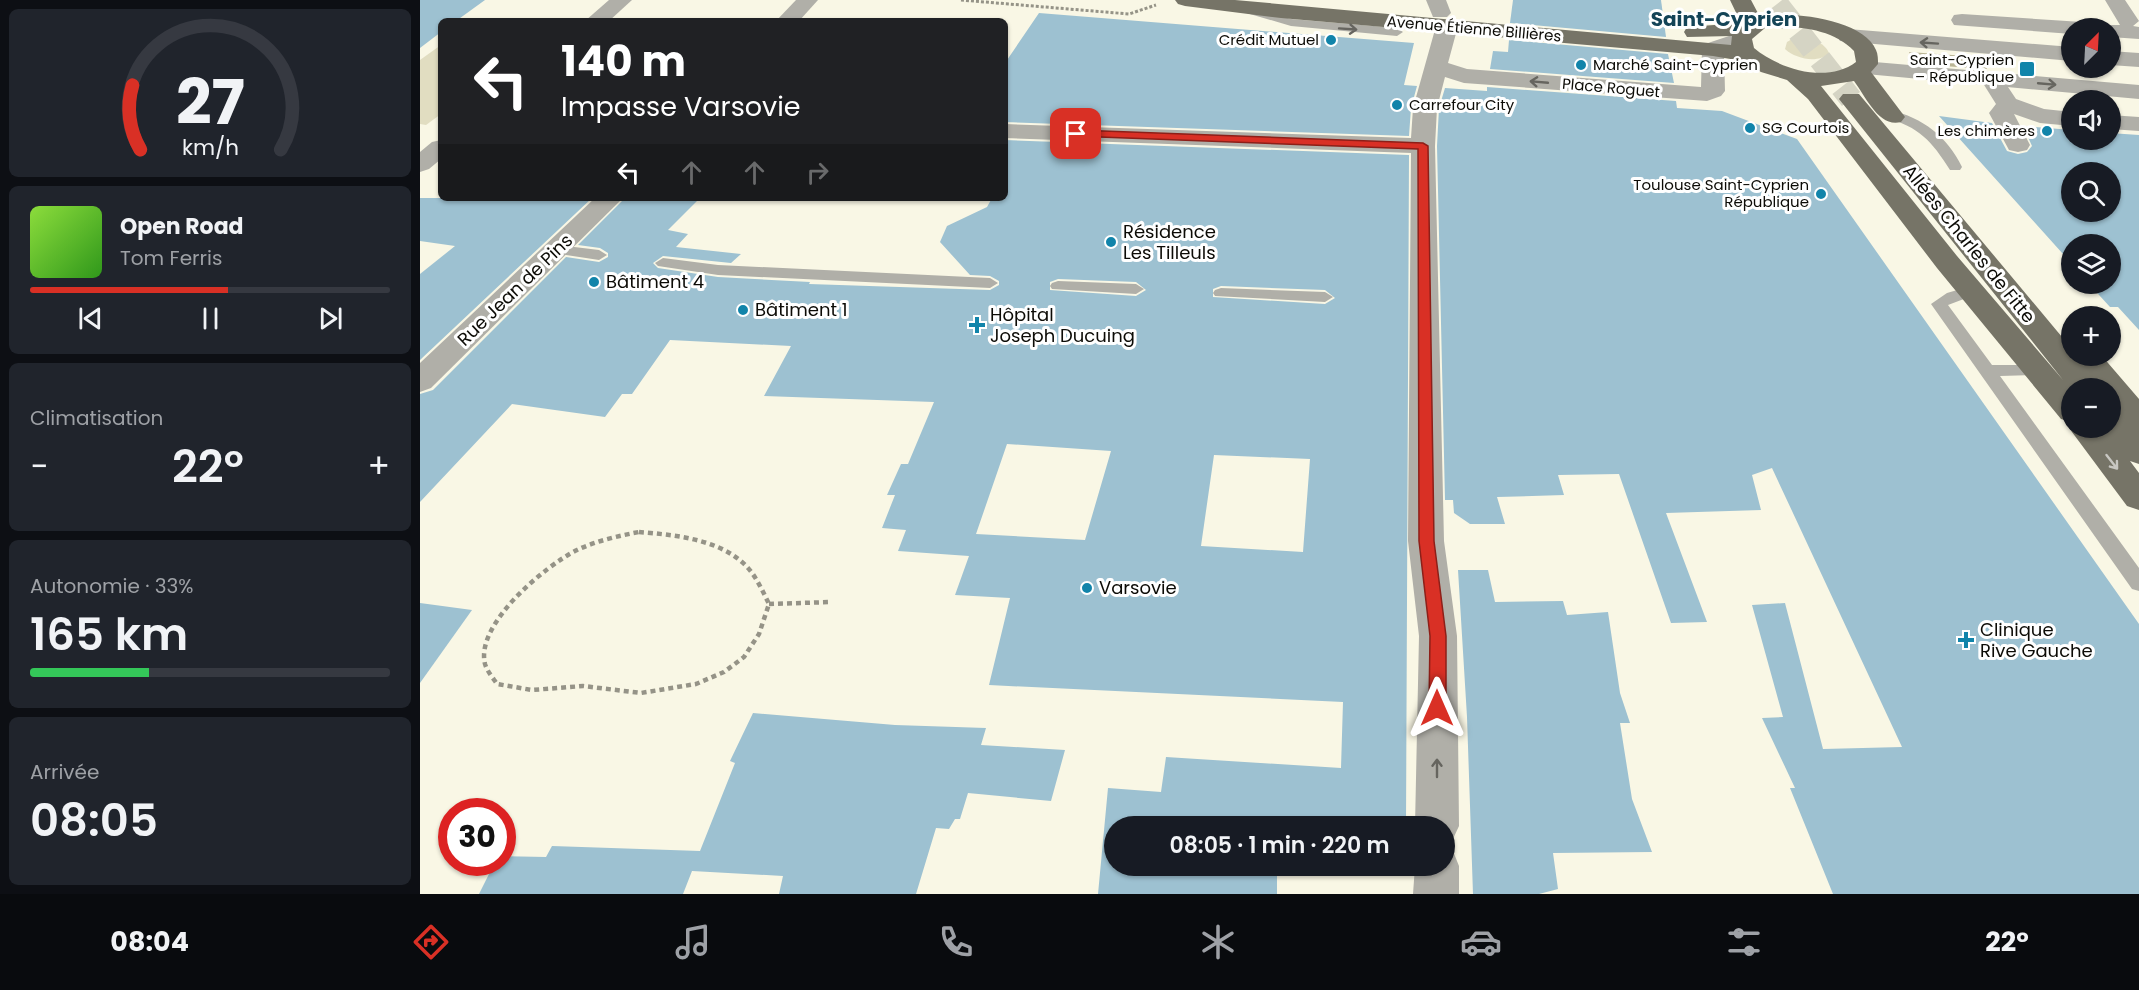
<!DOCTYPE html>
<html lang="fr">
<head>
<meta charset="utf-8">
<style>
  body { margin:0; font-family:Poppins,sans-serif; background:#20242c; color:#f1f3f6; height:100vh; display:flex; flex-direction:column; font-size:22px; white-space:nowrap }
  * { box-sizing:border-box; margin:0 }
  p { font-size:20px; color:#9ea1a6 }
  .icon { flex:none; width:33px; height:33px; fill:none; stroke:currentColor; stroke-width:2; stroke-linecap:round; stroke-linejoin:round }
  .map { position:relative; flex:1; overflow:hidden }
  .side { display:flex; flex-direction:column; gap:9px; padding:9px; background:#0d0f14; width:420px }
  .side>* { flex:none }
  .banner { position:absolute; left:18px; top:18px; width:570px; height:183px; border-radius:9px; box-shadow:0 2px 4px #0004; background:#202124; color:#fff; overflow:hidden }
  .needle { width:39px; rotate:24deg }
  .buttons { position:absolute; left:1641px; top:18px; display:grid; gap:12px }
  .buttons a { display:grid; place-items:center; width:60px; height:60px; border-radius:50%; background:#171b24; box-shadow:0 2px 4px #0004; font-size:30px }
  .speed { position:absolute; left:18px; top:798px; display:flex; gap:12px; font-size:30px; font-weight:700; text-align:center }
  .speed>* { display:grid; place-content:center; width:78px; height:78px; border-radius:50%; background:#171b24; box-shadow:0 2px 4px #0004; line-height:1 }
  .speed .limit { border:9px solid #d22; background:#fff; color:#111 }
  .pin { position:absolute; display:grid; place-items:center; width:51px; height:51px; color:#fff; margin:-26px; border-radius:12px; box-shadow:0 3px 9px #0006 }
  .me { position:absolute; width:66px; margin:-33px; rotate:0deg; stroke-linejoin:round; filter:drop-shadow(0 0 4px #0008) }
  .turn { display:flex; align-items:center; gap:21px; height:126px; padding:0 24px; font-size:27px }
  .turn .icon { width:78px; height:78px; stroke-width:2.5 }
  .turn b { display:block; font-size:42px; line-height:51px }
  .lanes { display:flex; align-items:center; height:57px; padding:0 24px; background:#0003; justify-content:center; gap:30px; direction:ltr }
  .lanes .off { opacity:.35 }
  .big { font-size:45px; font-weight:600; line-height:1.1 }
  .side .widget { flex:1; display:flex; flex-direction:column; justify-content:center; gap:9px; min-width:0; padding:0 21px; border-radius:9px; background:#20242c }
  .side .dial { align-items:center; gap:0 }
  .dial svg { height:156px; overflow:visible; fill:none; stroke:#363941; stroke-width:7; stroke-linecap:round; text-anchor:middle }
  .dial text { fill:#f1f3f6; stroke:none }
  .song { display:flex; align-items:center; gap:18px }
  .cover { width:72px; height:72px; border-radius:9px; background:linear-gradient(135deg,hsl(90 70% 55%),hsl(110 70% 35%)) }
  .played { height:6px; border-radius:3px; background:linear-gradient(90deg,#d93025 55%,#363941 55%) }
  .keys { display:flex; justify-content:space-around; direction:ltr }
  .heat { display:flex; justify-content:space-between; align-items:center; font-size:33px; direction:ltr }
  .charge { height:9px; border-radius:4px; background:linear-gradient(90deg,#34c759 33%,#363941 0) }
  .trip { position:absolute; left:684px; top:816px; width:351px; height:60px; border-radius:30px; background:#171b24; box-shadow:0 2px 4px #0004; font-weight:600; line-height:60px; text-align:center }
  .tab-bar { display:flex; height:96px; justify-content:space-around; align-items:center; background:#090b0e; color:#9ea1a6 }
  .tab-bar .icon { width:42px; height:42px }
  .tab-bar .selected { color:#d93025 }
  .tab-bar b { font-size:27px; color:#f1f3f6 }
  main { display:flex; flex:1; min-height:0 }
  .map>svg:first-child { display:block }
  .green { fill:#e1ddc1 }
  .water { fill:#bab595 }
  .building { fill:#9dc1d1; fill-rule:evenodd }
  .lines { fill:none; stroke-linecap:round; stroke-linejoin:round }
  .primary-tunnel { stroke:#d5d4c4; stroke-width:23; stroke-dasharray:23 12; stroke-linecap:butt }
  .path-far1 { stroke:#959387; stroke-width:3; stroke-dasharray:3 2; stroke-linecap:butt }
  .path { stroke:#959387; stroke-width:4.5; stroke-dasharray:5 4; stroke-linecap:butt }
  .service { fill:#b0afa8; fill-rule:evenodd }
  .minor { fill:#b0afa8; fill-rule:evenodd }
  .tertiary { fill:#b0afa8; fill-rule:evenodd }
  .primary { fill:#767467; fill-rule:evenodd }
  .oneway { stroke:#66655f }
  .oneway2 { stroke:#c8c7c2 }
  .route { fill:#d93025; stroke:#8d1f18; stroke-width:1.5 }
  .poi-dot { fill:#1184aa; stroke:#fff; stroke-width:2 }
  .labels { text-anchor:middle; stroke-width:6; stroke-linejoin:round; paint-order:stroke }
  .far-street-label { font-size:15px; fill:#0c0b06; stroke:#fff }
  .far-poi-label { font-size:15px; fill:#0c0b06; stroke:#fff; text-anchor:end }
  .poi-label { font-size:18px; fill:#0c0b06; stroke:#fff; text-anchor:start }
  .street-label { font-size:18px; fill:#0c0b06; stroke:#fff }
  .far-district-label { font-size:20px; font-weight:bold; fill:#144457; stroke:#fff }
</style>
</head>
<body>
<main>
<section class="side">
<div class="widget dial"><svg viewBox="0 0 100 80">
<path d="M14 69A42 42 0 1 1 86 69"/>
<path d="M14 69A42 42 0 0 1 10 36" stroke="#d93025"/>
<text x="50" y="56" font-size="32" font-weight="700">27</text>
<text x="50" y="72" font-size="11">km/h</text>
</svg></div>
<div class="widget">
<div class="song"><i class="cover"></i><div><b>Open Road</b><p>Tom Ferris</p></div></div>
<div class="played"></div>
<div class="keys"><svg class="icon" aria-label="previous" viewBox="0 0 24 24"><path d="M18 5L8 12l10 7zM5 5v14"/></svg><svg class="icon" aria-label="pause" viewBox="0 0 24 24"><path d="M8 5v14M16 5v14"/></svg><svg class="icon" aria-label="next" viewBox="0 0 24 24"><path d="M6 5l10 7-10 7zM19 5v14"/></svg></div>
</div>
<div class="widget"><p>Climatisation</p>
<div class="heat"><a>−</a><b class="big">22°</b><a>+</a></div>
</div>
<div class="widget"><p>Autonomie · 33%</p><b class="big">165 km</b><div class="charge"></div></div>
<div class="widget"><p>Arrivée</p><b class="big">08:05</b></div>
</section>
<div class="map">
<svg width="1719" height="894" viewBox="0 0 1719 894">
  <rect width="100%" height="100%" fill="#f9f7e5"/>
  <g class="green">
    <path d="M 1372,39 C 1385,38 1403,39 1409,53 C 1398,64 1376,59 1365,49 L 1367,42 Z"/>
    <polygon points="21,45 21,114 6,125 0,124 0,60"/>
  </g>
  <polygon class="water" points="1489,52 1561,57 1567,69 1494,64"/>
  <g class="building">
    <polygon points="0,0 65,0 36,21 21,21 21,32 0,48"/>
    <polygon points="1093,0 1241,0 1246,37 1090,23"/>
    <polygon points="619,13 994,43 984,85 997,86 991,108 989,136 585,122 585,63"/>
    <polygon points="1089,40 1248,54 1254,83 1070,69 1073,51 1088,52"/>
    <polygon points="1067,87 1256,101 1257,108 1302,111 1377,139 1719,624 1719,894 1413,894 1370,788 1375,788 1342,718 1363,717 1332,605 1365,603 1403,749 1482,747 1352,468 1332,475 1341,510 1246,513 1287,622 1251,623 1199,474 1138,475 1144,495 1077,497 1085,524 1050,524 1034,513 1033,500 1025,500 1017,146 1019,108 1025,88 1067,91"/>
    <path d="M 1519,116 L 1572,123 L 1587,151 L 1598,154 L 1607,152 L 1612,146 L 1603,126 L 1652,130 L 1652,140 L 1690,140 L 1690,133 L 1719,135 L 1719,330 L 1698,307 L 1690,307 L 1669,284 L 1690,284 L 1690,244 L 1652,244 L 1652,264 ZM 1652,172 L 1690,172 L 1690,212 L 1652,212 Z"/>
    <path d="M 585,140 L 989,155 L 986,826 L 694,826 L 694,866 L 857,866 L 857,894 L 678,894 L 688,788 L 741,792 L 746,757 L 921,768 L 923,702 L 569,685 L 590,598 L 535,595 L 549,556 L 478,551 L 486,530 L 462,528 L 475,495 L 467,495 L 481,464 L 488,464 L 514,402 L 344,396 L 371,346 L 250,340 L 212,394 L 202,394 L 185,417 L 92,404 L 0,502 L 0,394 L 13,390 L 146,257 L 179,262 L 188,257 L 188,253 L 180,248 L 158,245 L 205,198 L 280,198 L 248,230 L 268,234 L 256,247 L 321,254 L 311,263 L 243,256 L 233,263 L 238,268 L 298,277 L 390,282 L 389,284 L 570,290 L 579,285 L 579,281 L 570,276 L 550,275 L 520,242 L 527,226 L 567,207 L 572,198 L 585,198 ZM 638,279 L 716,282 L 726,290 L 716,296 L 630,290 L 630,282 ZM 801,286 L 905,290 L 915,298 L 905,304 L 793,297 L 793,289 ZM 587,444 L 691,451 L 665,540 L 556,534 ZM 794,455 L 890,459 L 883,552 L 781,546 Z"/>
    <polygon points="0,198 172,198 0,360 0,274 35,246 0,241"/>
    <polygon points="1038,570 1068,570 1075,602 1143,601 1147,615 1188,612 1200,693 1210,723 1200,723 1212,799 1232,852 1133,853 1138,889 1119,894 1053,894 1047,717"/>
    <polygon points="0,603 52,610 0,683"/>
    <polygon points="333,713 475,725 566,728 561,745 645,750 631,801 548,793 540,819 535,819 529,829 516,828 496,894 359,894 363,876 272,871 263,894 59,894 75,862 82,862 82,856 126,857 132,846 280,851 315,763 310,761"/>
  </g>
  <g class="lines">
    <polyline class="primary-tunnel" points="1357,4 1431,99"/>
    <polyline class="path-far1" points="541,0 709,14 736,5"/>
    <g class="path">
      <path d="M 219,532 C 255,535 302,539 328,568 C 337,578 343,592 349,604 L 339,634 L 324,657 L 304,672 L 276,684 L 221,693 L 163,686 L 112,690 L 77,684 C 73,678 67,671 65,664 C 55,624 125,566 157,550 C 176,541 198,536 219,532 Z"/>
      <polyline points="349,604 411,602"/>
    </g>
    <g class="service">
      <polygon points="810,2 871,19 977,28 983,32 977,36 871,26 806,7 806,3"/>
      <path d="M 1470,110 C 1503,118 1527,136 1542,167 L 1540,170 L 1530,170 C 1511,140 1500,128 1465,117 L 1465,111 Z"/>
      <polygon points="138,245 179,250 187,255 179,260 133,253 130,250 133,247"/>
      <polygon points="243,258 298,265 570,278 578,283 570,288 298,275 238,266 235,263"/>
      <polygon points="638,281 716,284 724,289 716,294 632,289 630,286 632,283"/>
      <polygon points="1551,286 1557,288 1559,291 1557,294 1528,305 1572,365 1624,365 1626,369 1618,375 1580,376 1719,568 1719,591 1712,589 1511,304 1527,293"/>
      <polygon points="801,288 905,292 913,297 905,302 795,296 793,293 795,290"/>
    </g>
    <g class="minor">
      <polygon points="189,0 212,0 189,21 165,21"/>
      <polygon points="376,0 398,0 379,21 356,21"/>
      <polygon points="1006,0 1026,0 1031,13 1027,17 1013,17"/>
      <polygon points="1685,0 1705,0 1719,21 1713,26 1719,27 1719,39 1690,37 1690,28 1681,28 1690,25 1700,25"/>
      <polygon points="1542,14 1662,22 1670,23 1673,28 1652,28 1652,34 1534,25 1531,20 1534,15"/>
      <polygon points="1027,20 1035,21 1038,26 1028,63 1047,69 1281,87 1282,49 1285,44 1321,32 1329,34 1332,39 1329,44 1304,52 1305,91 1301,96 1287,101 1044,83 1025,77 1017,108 1015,146 1024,541 1037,636 1039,826 1032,841 1024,844 1024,826 995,826 999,636 988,541 991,153 585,138 585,124 991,138 993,108 1016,26 1019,21"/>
      <polygon points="1572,73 1580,75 1596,99 1624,109 1652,112 1652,126 1620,123 1594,114 1610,145 1607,150 1598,152 1589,150 1569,113 1576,104 1561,80 1564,75"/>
      <polygon points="1690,115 1719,117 1719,131 1690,129"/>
      <polygon points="21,140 21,159 9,169 0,172 0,152 12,142"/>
      <polygon points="175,198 203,198 11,388 0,392 0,363"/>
      <polygon points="1024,847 1033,851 1039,866 1039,894 993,894 995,866 1024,866"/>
    </g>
    <g class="tertiary">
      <polygon points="1428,29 1652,47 1652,61 1420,41 1417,36 1420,31"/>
      <polygon points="1690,51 1719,53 1719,67 1690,65"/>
      <polygon points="1443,61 1719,85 1719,99 1435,73 1432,68 1435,63"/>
    </g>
    <path class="primary" d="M 755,0 L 815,0 L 1311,45 L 1312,36 L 1267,37 L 1264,32 L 1267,27 L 1321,23 L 1310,0 L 1331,0 L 1340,17 C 1368,10 1444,19 1456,50 C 1458,54 1458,60 1458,64 L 1451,72 L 1485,117 L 1481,122 C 1459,128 1446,97 1434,81 L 1401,86 L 1537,256 L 1643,380 L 1423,104 L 1419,99 L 1423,94 L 1439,94 L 1652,349 L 1652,356 L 1682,356 L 1719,399 L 1719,464 L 1710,461 L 1719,473 L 1719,510 L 1707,506 L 1649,428 L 1652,423 L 1652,428 L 1690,428 L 1690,388 L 1652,388 L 1652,422 L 1641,419 L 1517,268 L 1388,99 L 1367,80 L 1341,72 L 1322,61 L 1293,56 L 861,18 L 765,6 L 758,4 ZM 1362,27 C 1388,27 1416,32 1434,51 L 1436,62 C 1407,84 1359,69 1334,48 L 1332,39 L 1345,28 Z"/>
  </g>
  <defs><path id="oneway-shaft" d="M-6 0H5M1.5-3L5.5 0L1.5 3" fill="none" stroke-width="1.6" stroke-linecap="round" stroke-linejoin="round" transform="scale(1.5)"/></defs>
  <g class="oneway">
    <use href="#oneway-shaft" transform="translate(928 29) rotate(4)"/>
    <use href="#oneway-shaft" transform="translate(1509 43) rotate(-176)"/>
    <use href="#oneway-shaft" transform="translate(1119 82) rotate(-175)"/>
    <use href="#oneway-shaft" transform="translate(1627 84) rotate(5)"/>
    <use href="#oneway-shaft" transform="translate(1017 768) rotate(-90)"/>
  </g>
  <use class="oneway2" href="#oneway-shaft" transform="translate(1692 462) rotate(52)"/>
  <polygon class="route" points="656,130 1003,143 1008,146 1014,541 1026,636 1026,708 1023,713 1017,715 1012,713 1009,708 1010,636 999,541 998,149 653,136 651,134"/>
  <g class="poi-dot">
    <circle cx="911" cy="40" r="6"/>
    <circle cx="1161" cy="65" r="6"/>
    <rect x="1599" y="61" width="16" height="16" rx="3"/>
    <circle cx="977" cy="105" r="6"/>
    <circle cx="1330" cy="128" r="6"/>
    <circle cx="1627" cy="131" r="6"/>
    <circle cx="1401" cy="194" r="6"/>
    <circle cx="691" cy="242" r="6"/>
    <circle cx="174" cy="282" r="6"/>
    <circle cx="323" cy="310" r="6"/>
    <path d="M554 316h6v6h6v6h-6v6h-6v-6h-6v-6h6z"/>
    <circle cx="667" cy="588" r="6"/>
    <path d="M1543 631h6v6h6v6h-6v6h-6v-6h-6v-6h6z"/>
  </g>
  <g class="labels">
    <g class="far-street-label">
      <text transform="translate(1054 29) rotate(5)" y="5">Avenue Étienne Billières</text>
      <text transform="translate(1191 88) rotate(5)" y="5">Place Roguet</text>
    </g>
    <g class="far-poi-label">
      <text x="899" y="45">Crédit Mutuel</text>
      <text x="1594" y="65">Saint-Cyprien<tspan x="1594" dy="17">– République</tspan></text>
      <text x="1173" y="70" text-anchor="start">Marché Saint-Cyprien</text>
      <text x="989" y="110" text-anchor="start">Carrefour City</text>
      <text x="1342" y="133" text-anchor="start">SG Courtois</text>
      <text x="1615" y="136">Les chimères</text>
      <text x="1389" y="190">Toulouse Saint-Cyprien<tspan x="1389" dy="17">République</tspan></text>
    </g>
    <g class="poi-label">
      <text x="703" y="238">Résidence<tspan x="703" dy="21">Les Tilleuls</tspan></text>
      <text x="186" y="288">Bâtiment 4</text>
      <text x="335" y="316">Bâtiment 1</text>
      <text x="570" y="321">Hôpital<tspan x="570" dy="21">Joseph Ducuing</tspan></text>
      <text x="679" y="594">Varsovie</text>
      <text x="1560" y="636">Clinique<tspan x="1560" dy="21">Rive Gauche</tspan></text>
    </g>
    <g class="street-label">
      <text transform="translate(1549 244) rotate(51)" y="6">Allées Charles de Fitte</text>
      <text transform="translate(95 290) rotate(-44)" y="6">Rue Jean de Pins</text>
    </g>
    <g class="far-district-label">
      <text x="1304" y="26">Saint-Cyprien</text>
    </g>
  </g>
</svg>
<div class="buttons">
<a><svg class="needle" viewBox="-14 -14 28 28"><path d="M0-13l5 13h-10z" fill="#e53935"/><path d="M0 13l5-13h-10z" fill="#9ea1a6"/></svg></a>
<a><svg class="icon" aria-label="sound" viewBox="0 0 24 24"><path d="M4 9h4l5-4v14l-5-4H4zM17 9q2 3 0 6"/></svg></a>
<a><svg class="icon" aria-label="search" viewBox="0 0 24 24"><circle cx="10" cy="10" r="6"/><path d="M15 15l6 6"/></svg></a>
<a><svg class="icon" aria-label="layers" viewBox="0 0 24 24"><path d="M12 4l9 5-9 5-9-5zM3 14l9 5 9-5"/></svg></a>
<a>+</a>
<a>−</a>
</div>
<div class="speed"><div class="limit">30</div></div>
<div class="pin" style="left:656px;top:134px;background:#d93025"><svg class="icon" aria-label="arrive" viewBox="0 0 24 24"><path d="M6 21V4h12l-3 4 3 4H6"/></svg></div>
<svg class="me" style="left:1017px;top:708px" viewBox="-20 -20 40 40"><path d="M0-17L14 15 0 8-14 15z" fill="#d93025" stroke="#fff" stroke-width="4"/></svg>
<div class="trip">08:05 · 1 min · 220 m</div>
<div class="banner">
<div class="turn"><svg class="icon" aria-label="left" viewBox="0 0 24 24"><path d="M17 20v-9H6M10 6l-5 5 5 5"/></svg><div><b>140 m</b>Impasse Varsovie</div></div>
<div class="lanes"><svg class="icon" aria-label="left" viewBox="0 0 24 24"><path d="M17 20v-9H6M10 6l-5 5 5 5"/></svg><svg class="icon off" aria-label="ahead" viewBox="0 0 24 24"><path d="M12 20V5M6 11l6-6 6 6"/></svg><svg class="icon off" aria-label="ahead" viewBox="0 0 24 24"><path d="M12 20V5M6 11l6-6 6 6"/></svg><svg class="icon off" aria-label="right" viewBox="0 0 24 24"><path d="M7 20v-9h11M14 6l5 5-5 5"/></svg></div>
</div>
</div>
</main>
<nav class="tab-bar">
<b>08:04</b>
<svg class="icon selected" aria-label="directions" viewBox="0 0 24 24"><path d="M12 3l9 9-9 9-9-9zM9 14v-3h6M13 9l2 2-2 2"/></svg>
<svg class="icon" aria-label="music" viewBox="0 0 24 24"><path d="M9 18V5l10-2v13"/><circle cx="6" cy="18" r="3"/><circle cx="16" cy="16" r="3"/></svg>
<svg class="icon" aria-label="phone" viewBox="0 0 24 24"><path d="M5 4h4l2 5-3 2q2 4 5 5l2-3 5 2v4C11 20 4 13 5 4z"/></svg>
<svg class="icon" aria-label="climate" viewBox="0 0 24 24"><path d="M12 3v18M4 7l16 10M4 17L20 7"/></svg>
<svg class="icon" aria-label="car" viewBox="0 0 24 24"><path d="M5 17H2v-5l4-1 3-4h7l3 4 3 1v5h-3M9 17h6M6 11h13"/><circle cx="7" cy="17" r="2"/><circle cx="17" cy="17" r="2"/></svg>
<svg class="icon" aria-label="filters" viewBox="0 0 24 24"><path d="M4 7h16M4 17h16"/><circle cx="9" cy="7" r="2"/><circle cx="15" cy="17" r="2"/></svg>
<b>22°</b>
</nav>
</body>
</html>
